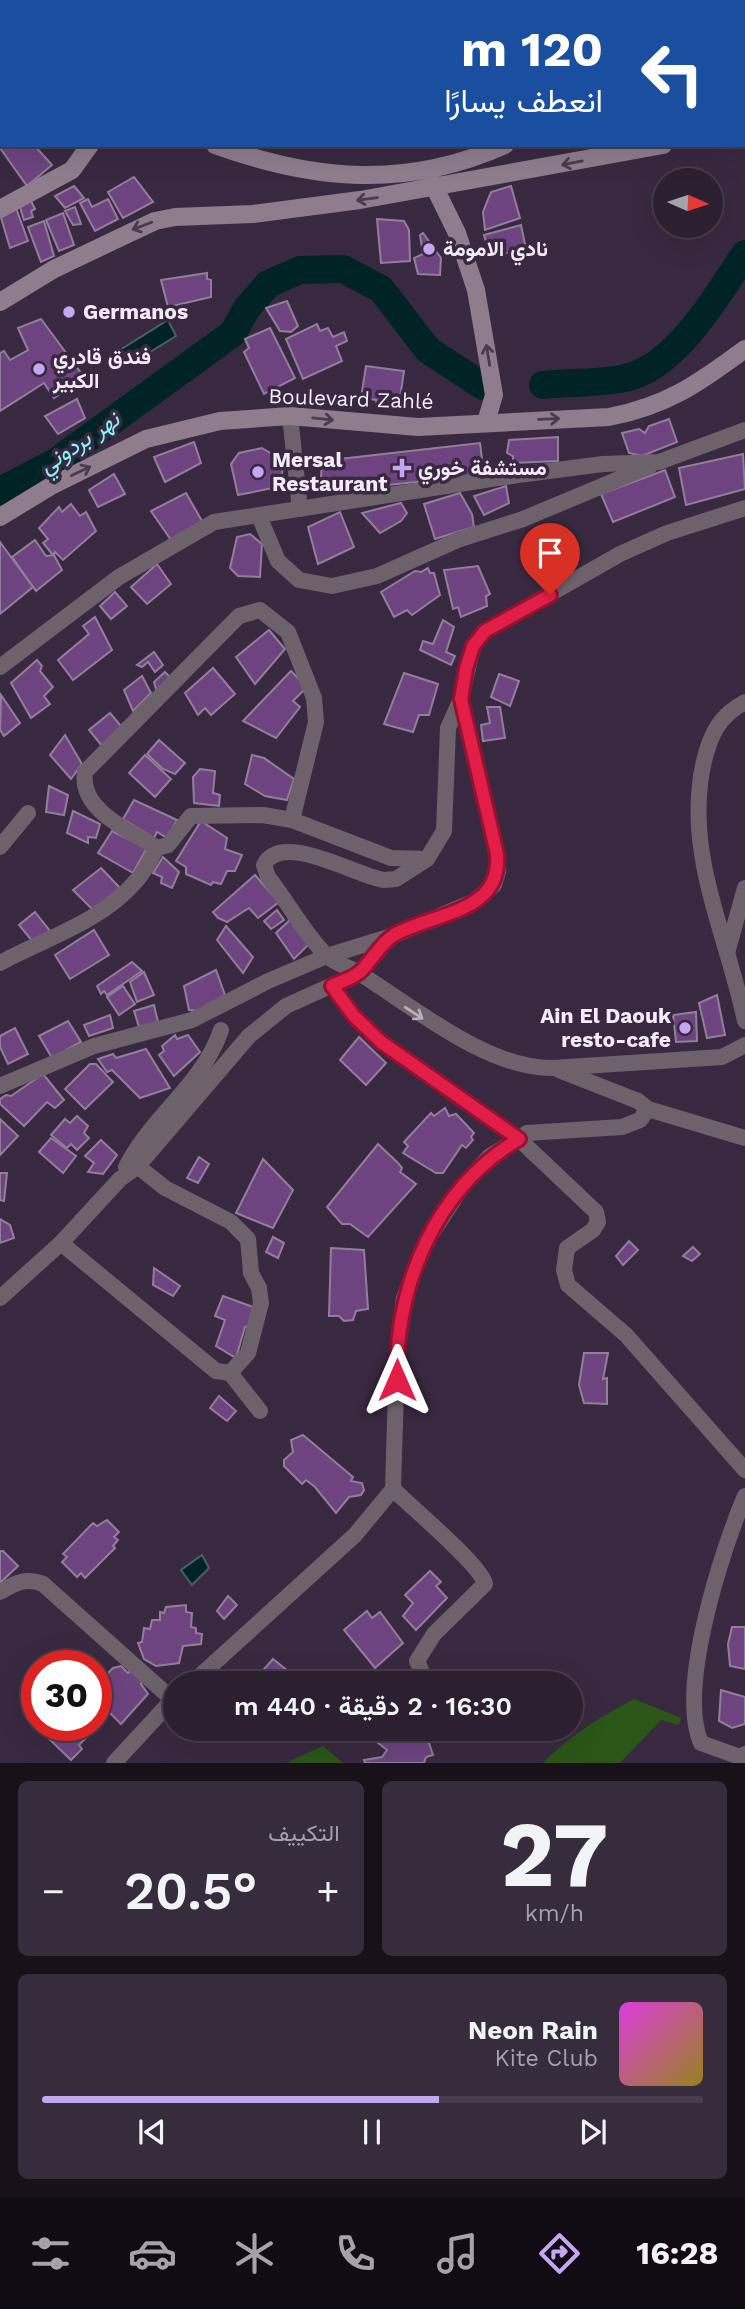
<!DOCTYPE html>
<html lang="ar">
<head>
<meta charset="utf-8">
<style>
  body { margin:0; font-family:"Work Sans",Vazirmatn,sans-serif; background:#372c3c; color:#f1f3f6; direction:rtl; height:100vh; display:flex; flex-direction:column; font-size:26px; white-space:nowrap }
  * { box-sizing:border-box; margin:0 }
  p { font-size:23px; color:#a6a2ab }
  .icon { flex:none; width:38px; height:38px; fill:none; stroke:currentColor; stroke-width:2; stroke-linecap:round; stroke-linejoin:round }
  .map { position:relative; height:1763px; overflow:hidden; direction:ltr }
  .side { display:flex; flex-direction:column; gap:18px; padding:18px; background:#18111a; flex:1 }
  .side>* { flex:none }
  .top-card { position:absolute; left:0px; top:0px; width:746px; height:147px; box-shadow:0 7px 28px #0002,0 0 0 2px #473d4c; direction:rtl; background:#1a4fa0; color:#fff; overflow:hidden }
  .needle { width:46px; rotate:93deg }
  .controls { position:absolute; left:653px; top:168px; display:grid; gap:14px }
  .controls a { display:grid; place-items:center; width:70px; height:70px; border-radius:50%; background:#2b1f30; box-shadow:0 7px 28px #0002,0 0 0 2px #473d4c; font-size:35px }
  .speed { position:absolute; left:21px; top:1650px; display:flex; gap:14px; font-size:35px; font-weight:700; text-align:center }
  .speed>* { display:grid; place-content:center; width:91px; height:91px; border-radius:50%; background:#2b1f30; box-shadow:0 7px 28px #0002,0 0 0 2px #473d4c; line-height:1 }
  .speed .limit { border:10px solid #d22; background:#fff; color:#111 }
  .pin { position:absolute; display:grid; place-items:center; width:60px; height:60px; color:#fff; margin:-72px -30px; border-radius:50% 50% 50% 0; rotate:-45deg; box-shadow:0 0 7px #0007 }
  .pin .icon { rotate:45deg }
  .me { position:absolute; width:77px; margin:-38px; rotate:0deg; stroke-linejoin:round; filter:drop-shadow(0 0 5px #0008) }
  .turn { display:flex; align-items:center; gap:24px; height:147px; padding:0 28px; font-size:32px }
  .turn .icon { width:91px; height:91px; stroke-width:2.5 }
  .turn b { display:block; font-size:49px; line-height:60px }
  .big { font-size:52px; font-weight:600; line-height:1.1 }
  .side .tile { flex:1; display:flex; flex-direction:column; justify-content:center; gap:10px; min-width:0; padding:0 24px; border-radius:10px; background:#372c3c }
  .side .dial { align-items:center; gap:0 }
  .dial b { font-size:91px; line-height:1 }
  .song { display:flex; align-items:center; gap:21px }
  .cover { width:84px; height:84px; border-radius:10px; background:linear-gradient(135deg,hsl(300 70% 55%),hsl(50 70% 35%)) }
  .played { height:7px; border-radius:4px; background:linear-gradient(90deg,#c4a7f1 60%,#473d4c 60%) }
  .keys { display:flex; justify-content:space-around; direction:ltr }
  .heat { display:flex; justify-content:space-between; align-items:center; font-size:38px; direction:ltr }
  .side .tiles { flex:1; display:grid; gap:18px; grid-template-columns:1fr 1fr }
  .tile:last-child { grid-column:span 2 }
  .trip { position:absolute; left:163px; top:1671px; width:420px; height:70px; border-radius:35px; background:#2b1f30; box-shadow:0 7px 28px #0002,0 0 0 2px #473d4c; font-weight:600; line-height:70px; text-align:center; direction:rtl }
  .tabs { display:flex; height:112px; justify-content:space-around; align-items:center; background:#110c13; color:#a6a2ab }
  .tabs .icon { width:49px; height:49px }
  .tabs .active { color:#c4a7f1 }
  .tabs b { font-size:32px; color:#f1f3f6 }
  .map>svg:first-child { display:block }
  .green { fill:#2b5618 }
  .water { fill:#002425; stroke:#4a6065; stroke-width:2 }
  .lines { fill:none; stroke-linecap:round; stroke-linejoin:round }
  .river { stroke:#002425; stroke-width:28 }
  .building { fill:#6d4480; stroke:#917f9a; stroke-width:2 }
  .lane { stroke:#6d626c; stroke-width:8 }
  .street { stroke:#6d626c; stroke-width:16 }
  .secondary { stroke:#8f7d8d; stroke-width:18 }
  .oneway { stroke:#4a3a4f }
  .oneway2 { stroke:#b8adba }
  .route-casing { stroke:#92132f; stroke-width:18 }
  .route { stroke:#e11d48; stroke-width:12 }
  .poi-dot { fill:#c4a7f1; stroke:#392940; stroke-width:2.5 }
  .labels { text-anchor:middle; stroke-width:7; stroke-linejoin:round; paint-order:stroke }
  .poi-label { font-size:21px; font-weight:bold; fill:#f5ebfa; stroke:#392940; text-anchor:start }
  .street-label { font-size:21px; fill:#f5ebfa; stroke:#392940 }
  .water-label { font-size:23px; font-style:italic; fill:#81f9fa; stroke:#392940 }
</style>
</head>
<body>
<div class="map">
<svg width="745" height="1763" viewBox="0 0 745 1763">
  <rect width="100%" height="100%" fill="#392940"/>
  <g class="green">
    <path d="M 634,1699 L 681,1718 L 679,1725 L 661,1720 L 620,1763 L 543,1763 C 570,1735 600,1717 634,1699 Z"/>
    <polygon points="323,1746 343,1763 286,1763"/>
  </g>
  <g class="water">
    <polygon points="168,320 176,336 129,365 120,350"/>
    <polygon points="202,1555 209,1568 192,1585 181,1570"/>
  </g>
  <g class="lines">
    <g class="river">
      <path d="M 543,385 C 571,382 602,384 629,377 C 679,363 717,295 745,254"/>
      <polyline points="0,491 54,463 233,333 247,308 268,284 300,270 343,269 381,289 428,350 483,386"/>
    </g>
  </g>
  <g class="building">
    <polygon points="273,0 344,0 344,2 274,2"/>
    <polygon points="0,20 2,23 0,104"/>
    <polygon points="0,105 2,145 34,145 52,165 27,186 0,148"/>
    <polygon points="134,177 153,202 123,218 108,192"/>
    <polygon points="74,186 84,198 65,208 55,196"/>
    <polygon points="511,186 520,218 485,230 483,212 491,192"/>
    <polygon points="30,199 35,209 31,211 33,217 24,220 19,204"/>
    <polygon points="88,199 92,207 108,199 118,219 95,231 80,203"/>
    <polygon points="75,207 81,224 73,225 65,211"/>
    <polygon points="16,208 28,241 10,248 0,214"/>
    <polygon points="63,213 74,245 59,251 46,220"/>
    <polygon points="377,219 404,221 409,230 410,261 381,263"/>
    <polygon points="44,221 54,256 41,262 28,227"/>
    <polygon points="521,225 526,249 490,257 484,235"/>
    <polygon points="423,233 441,258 440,275 418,274 414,258 423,254 420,235"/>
    <polygon points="207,273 207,279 211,280 211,297 168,307 161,280"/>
    <polygon points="287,301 298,326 291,332 280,331 266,308"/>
    <polygon points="41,319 84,377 54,398 44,383 0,411 0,353 4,351 10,360 28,350 18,328"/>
    <polygon points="317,324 320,331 328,328 333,337 344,332 347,341 336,346 342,361 303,379 286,339"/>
    <polygon points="270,328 295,378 264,394 244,352 249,348 245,339"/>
    <polygon points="366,366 404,371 399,405 377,407 376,400 361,398"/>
    <polygon points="77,399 85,418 58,434 45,416"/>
    <polygon points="669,419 677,442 642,456 629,453 622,433 639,429 645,433 649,426"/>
    <polygon points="558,437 558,461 513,463 513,456 507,453 509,440"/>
    <polygon points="194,442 201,463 165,482 154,457"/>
    <polygon points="480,443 484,475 320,492 322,461"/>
    <polygon points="262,448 283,461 282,474 272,475 273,488 238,495 231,464 239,453"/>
    <polygon points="743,454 745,489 686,505 679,468"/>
    <polygon points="665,470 675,497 613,522 601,494"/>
    <polygon points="114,474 125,494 98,507 89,490"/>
    <polygon points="506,486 509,503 484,515 474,496"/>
    <polygon points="186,493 202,521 171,540 151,511"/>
    <polygon points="460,493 472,514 474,527 435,539 424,504"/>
    <polygon points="401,503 407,513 401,521 380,533 362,513"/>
    <polygon points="71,504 80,516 86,512 96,531 63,560 55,552 53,555 43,543 48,539 39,528 59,507 62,512"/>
    <polygon points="340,512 354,547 318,564 308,527"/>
    <polygon points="250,534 262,544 260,577 238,576 230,568 237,537"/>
    <polygon points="35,540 46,556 54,555 62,570 36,591 12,557"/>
    <polygon points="0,542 33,587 0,614"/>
    <polygon points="157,564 171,584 147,604 131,587"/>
    <polygon points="478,566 490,594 486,596 487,606 461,617 458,607 453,609 444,570"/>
    <polygon points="428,568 430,573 434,573 440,595 412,615 407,610 394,617 381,592 415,571 421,572"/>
    <polygon points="115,592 127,606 111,619 100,606"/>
    <polygon points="95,617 112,650 73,680 58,660 89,634 83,626"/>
    <polygon points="443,620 454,627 446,652 455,656 451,665 420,650 423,641 433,644"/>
    <polygon points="269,630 285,649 255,684 236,657"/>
    <polygon points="154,652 163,665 155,672 148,662 142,667 137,665"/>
    <polygon points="37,660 42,666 40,671 53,687 44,696 50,704 31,718 11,683"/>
    <polygon points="213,668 235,694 211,715 205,708 198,715 185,693"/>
    <polygon points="291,671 307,687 293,701 300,707 276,738 243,721"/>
    <polygon points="165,672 171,678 157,692 154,682"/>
    <polygon points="404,673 438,684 429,715 419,715 413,732 384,724"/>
    <polygon points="499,674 519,681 510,706 491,697"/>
    <polygon points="142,676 151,693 133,711 124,690"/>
    <polygon points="1,695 20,723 4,736 0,730"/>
    <polygon points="487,707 500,707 505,738 483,741 481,725 490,723"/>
    <polygon points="110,713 121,726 102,746 89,730"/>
    <polygon points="65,735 82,764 71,779 50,755"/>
    <polygon points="159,740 185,763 175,774 163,769 147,754"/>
    <polygon points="145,755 171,779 155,797 129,773"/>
    <polygon points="252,755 264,758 294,779 287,800 265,796 245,784"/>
    <polygon points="200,769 215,771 213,793 220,795 219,806 194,803 193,777"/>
    <polygon points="49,786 68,795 64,815 46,812"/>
    <polygon points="134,800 177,820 167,838 157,832 154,838 123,819"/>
    <polygon points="73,811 100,824 96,838 88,837 88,843 67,833"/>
    <polygon points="201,821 227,838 225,849 242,855 235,871 227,871 221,884 213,882 211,885 186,874 186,867 176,861"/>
    <polygon points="112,831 147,848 133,873 98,853"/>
    <polygon points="163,857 179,872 172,888 161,883 162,877 153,873"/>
    <polygon points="101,868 120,888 93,910 73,890"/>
    <polygon points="255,875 279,902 258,918 249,908 227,922 218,918 213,912"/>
    <polygon points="277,910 284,920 271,929 264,921"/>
    <polygon points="35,912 50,931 33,942 19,925"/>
    <polygon points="292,918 310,943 294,959 276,933"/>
    <polygon points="226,926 253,957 243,973 217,940"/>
    <polygon points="94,930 109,955 70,979 55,955"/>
    <polygon points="132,962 142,971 107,995 104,991 101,994 97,986"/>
    <polygon points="216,970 225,995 199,1011 189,1010 184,986"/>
    <polygon points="144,972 154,995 137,1002 130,982"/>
    <polygon points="123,986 135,1004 119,1015 107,997"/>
    <polygon points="717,995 725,1035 707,1038 699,1003"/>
    <polygon points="154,1005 158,1022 139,1027 134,1011"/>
    <polygon points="696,1012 697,1041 676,1042 673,1015"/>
    <polygon points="110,1015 113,1028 89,1036 84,1025"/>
    <polygon points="68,1021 81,1042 52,1058 39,1036"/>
    <polygon points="15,1028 28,1054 8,1064 0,1047 0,1036"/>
    <polygon points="175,1035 177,1039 188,1035 200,1052 174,1076 159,1055 164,1051 162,1046"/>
    <polygon points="359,1037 386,1063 366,1085 340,1060"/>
    <polygon points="146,1049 170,1088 140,1098 112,1070 107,1072 98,1059 113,1054 116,1058"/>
    <polygon points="90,1064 96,1064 113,1082 85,1109 65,1089"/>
    <polygon points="43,1074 64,1100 55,1108 47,1102 24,1126 0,1104 0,1099 6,1095 11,1096"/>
    <polygon points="445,1108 449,1116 456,1114 474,1133 471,1137 473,1140 466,1148 462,1145 443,1173 436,1173 403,1153 408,1146 404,1142 431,1113 434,1116"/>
    <polygon points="77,1116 88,1126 84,1133 89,1138 77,1150 71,1144 67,1148 51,1135 65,1119 70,1123"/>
    <polygon points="0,1119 18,1136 0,1155"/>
    <polygon points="51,1138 76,1156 63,1173 39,1152"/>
    <polygon points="101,1140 117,1155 103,1174 88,1172 94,1163 85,1156"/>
    <polygon points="378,1144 398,1163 402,1168 400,1172 416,1184 368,1237 350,1224 342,1224 327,1207"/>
    <polygon points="199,1157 209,1164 198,1183 187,1178"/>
    <polygon points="263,1159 293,1190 273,1228 236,1213"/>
    <polygon points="0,1173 7,1173 4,1201 0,1200"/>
    <polygon points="0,1219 10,1225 14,1238 0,1243"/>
    <polygon points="273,1237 284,1243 278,1258 266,1252"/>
    <polygon points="629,1241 638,1250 623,1265 616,1256"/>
    <polygon points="693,1247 700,1254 692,1261 683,1256"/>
    <polygon points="331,1248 364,1250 368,1309 356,1311 353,1320 344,1321 339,1316 329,1316"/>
    <polygon points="154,1268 180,1286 173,1296 153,1285"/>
    <polygon points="223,1296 253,1307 251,1325 245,1327 236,1358 216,1346 225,1320 215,1316"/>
    <polygon points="584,1353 608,1353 603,1379 607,1378 607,1404 584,1403 579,1385"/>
    <polygon points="219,1396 236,1411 227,1421 210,1408"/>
    <polygon points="303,1435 353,1477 351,1481 362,1483 364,1490 361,1495 349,1497 336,1513 315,1487 306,1480 302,1484 284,1466 284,1460 293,1452 291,1440"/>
    <polygon points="107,1520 119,1532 114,1537 118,1540 113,1546 115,1548 85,1578 81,1573 77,1577 62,1562 67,1557 63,1554 93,1523 97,1526"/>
    <polygon points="0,1551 3,1551 18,1566 0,1583"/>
    <polygon points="430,1571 441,1582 436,1586 447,1598 416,1630 403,1616 413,1603 405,1595"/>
    <polygon points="228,1596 237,1605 224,1619 217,1611"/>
    <polygon points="186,1605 186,1612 192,1613 191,1627 196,1628 196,1633 202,1634 201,1644 183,1646 179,1663 156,1666 144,1659 138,1643 142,1642 144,1628 150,1629 152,1620 160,1620 160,1612 164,1613 166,1607"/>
    <polygon points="367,1611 372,1618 380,1612 403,1643 375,1668 344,1630"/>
    <polygon points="732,1627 745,1627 745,1669 730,1666 728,1644"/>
    <polygon points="273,1659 288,1671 277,1684 251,1684"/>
    <polygon points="121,1666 128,1673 132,1669 143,1679 141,1684 148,1694 121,1724 96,1699 96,1685 113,1668"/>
    <polygon points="721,1690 745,1697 745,1724 732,1728 719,1721"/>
    <polygon points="41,1726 83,1726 91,1733 79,1745 82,1749 71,1760 45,1735 46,1730"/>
    <polygon points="392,1729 425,1731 433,1755 426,1757 424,1763 365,1763 364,1760 382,1757 387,1750 378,1743"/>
  </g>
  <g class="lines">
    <polyline class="lane" points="139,2 139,0"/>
    <g class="street">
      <polyline points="644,2 647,0"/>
      <polyline points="290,416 300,509"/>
      <path d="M 745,508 L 667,533 L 620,554 L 485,631 L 473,646 L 461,699 L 448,728 L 444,831 L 427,859 L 396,879 L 384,880 C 356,876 281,830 264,865 L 268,877 C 288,902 304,933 326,955 C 334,963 349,967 359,973 C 412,1006 487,1069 553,1068 L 722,1057 L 745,1045"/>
      <polyline points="259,516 278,561 299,580 332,586 377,576 460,539 523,519 650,466"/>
      <polyline points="0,667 119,577 214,522 518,475 603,464 659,462 745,430"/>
      <path d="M 745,702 C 720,715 711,733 704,761 C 683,851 727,934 745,1021"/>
      <path d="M 292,820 L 316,722 L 314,698 L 288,632 L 260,610 L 239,616 L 85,772 C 79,811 131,831 157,848 L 168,845 L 191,816 L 263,815 L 292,820 L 391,858 L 427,859"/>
      <polyline points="0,847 28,813"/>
      <polyline points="727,953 745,888"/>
      <path d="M 0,963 C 46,938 101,922 136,881 C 145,872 150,859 157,848"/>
      <polyline points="332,986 354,1016 381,1042 519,1139 596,1212 598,1222 593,1230 567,1248 564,1270 568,1285 626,1335 745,1470"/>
      <polyline points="559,1070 638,1101 648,1109 745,1138"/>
      <polyline points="0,1086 94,1046 192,1020 268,981 327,956 392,936 473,902 494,885 498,872 497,854 461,699"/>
      <path d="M 126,1167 C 151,1117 203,1084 221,1030"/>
      <polyline points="61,1243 216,1371 230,1373 248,1353 261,1303 259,1288 251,1273 248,1239 231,1222 165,1188 131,1161"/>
      <polyline points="0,1298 61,1243 120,1179 137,1167 249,1036 286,1006 359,973 392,936"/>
      <polyline points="230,1373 260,1411"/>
      <path d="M 393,1489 C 412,1508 481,1565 485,1584 L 434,1634 L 417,1661 L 427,1684"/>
      <path d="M 745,1496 C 722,1550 677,1688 701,1743 L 740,1757 L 745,1754"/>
      <path d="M 0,1592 C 15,1583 26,1577 43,1584 L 172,1699"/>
      <polyline points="191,1684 355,1535 393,1489 397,1355 404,1298 425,1244 464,1184 490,1156 527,1133 622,1127 640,1120 648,1109"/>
      <polyline points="457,1729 458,1731"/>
      <polyline points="114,1763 175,1697"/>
    </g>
    <g class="secondary">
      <polyline points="744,40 745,40"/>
      <polyline points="744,126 745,126"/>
      <path d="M 215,145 C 315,181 406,189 505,145"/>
      <polyline points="430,178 457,233 476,290 494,395 486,422"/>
      <polyline points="0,209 72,170 90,145"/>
      <polyline points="0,302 54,269 155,221 175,217 253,214 360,200 663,145"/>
      <path d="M 0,517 L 51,486 L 146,439 L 220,421 L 290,416 L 418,427 L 609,417 C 667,406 699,383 745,349"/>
    </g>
  </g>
  <defs><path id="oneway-shaft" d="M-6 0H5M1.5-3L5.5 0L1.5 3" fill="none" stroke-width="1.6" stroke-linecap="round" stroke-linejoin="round" transform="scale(1.75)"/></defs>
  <g class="oneway">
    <use href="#oneway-shaft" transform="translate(572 163) rotate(169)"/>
    <use href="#oneway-shaft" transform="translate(367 199) rotate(172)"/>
    <use href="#oneway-shaft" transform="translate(142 226) rotate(159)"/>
    <use href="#oneway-shaft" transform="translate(488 355) rotate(-99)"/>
    <use href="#oneway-shaft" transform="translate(323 419) rotate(6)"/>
    <use href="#oneway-shaft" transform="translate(549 419) rotate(-2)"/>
    <use href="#oneway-shaft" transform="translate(81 471) rotate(-26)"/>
  </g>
  <use class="oneway2" href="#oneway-shaft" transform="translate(414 1013) rotate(33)"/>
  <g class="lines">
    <g class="route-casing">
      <path id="route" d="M 397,1380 C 395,1285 436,1188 519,1139 L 381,1042 L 354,1016 L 332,986 C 342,981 354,978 361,971 C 372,960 381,943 394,935 C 434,912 502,914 497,854 L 461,699 L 466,669 L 473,646 L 485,631 L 550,595"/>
    </g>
    <use href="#route" class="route"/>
  </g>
  <g class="poi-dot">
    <circle cx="429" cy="249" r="7"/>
    <circle cx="69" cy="312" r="7"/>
    <circle cx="39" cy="369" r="7"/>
    <path d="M398.5 457.5h7v7h7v7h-7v7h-7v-7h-7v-7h7z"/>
    <circle cx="258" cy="472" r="7"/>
    <circle cx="685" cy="1028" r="7"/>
  </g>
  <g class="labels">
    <g class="poi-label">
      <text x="443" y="256">نادي الامومة</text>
      <text x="83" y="319">Germanos</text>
      <text x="53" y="364">فندق قادري<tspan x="53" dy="24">الكبير</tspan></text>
      <text x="272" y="467">Mersal<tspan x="272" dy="24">Restaurant</tspan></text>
      <text x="418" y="475">مستشفة خوري</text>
      <text x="671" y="1023" text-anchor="end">Ain El Daouk<tspan x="671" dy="24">resto-cafe</tspan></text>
    </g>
    <g class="street-label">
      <text transform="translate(351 399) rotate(2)" y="7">Boulevard Zahlé</text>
    </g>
    <g class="water-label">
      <text transform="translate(79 442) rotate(-34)" y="8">نهر بردوني</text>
    </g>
  </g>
</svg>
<div class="controls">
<a><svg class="needle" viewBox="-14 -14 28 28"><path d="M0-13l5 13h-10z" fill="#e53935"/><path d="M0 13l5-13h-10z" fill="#a6a2ab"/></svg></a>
</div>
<div class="speed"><div class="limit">30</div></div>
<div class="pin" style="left:550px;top:595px;background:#d93025"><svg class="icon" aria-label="arrive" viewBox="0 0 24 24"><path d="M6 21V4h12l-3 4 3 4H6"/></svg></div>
<svg class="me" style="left:397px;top:1380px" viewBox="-20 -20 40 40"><path d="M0-17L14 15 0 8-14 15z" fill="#e11d48" stroke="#fff" stroke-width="4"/></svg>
<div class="trip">16:30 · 2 دقيقة · 440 m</div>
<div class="top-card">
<div class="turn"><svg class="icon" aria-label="left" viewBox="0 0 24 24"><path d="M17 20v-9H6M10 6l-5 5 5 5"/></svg><div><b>120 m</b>انعطف يسارًا</div></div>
</div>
</div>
<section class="side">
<div class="tiles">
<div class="tile dial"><b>27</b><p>km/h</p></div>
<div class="tile"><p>التكييف</p>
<div class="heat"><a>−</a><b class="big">20.5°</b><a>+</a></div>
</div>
<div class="tile">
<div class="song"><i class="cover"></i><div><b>Neon Rain</b><p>Kite Club</p></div></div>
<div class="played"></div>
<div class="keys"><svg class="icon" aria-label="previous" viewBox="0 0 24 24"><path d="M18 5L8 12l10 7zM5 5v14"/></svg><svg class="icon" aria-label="pause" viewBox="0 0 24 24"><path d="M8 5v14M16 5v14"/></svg><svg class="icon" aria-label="next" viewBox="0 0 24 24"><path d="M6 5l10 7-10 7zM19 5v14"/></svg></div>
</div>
</div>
</section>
<nav class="tabs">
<b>16:28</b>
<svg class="icon active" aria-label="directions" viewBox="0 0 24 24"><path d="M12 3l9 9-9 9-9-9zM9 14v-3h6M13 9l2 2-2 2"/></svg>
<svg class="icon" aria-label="music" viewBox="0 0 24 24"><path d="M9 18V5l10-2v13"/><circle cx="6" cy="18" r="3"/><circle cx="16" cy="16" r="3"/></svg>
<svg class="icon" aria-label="phone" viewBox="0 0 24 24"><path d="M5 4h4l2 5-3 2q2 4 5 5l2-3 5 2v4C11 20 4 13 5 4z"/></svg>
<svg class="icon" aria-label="climate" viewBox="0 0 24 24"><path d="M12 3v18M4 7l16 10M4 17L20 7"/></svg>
<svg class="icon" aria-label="car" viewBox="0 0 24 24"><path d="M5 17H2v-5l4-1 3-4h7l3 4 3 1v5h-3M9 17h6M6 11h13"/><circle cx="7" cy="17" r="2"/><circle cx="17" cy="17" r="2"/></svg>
<svg class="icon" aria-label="filters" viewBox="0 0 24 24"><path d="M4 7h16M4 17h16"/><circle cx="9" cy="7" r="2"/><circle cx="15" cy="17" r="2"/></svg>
</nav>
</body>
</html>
